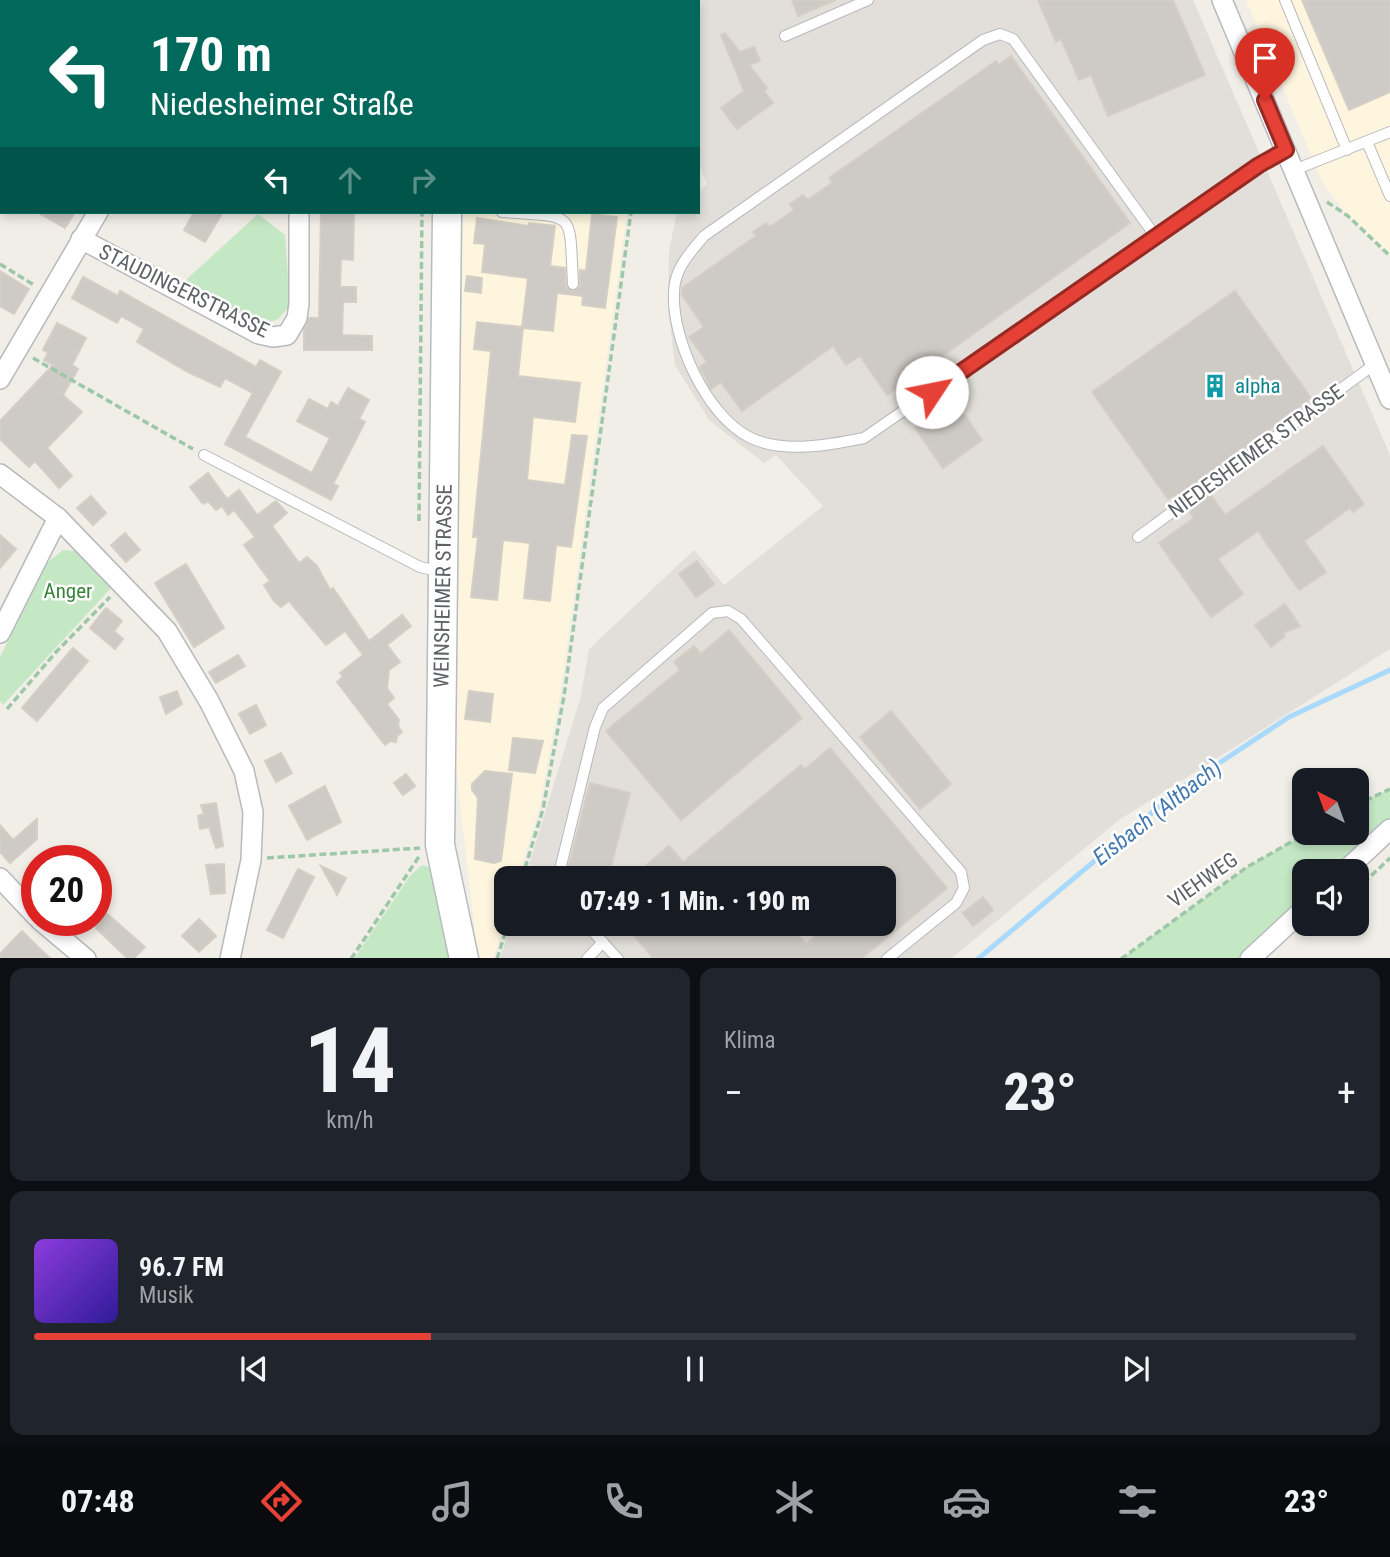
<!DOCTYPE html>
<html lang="de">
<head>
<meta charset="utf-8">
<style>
  body { margin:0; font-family:"Roboto Condensed",sans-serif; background:#20242c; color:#f1f3f6; height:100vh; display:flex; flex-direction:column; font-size:26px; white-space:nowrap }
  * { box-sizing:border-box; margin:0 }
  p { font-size:23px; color:#9ea1a6 }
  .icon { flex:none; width:38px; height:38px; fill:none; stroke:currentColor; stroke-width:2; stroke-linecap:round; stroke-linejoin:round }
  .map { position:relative; height:958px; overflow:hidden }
  .side { display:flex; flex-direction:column; gap:10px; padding:10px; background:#0d0f14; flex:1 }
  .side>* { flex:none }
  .guide { position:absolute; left:0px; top:0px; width:700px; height:214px; box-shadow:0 4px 10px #0003; background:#00695c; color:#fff; overflow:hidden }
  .needle { width:46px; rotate:319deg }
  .controls { position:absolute; left:1292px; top:768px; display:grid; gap:14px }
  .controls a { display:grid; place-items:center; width:77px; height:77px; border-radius:14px; background:#171b24; box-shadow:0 4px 10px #0003; font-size:35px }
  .speed { position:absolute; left:21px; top:845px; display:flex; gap:14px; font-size:35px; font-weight:700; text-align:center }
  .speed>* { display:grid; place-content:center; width:91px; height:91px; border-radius:50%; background:#171b24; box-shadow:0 4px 10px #0003; line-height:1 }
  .speed .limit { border:10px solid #d22; background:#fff; color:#111 }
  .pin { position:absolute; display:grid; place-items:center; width:60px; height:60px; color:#fff; margin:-72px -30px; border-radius:50% 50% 50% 0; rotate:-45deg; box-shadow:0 0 7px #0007 }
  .pin .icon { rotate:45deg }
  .me { position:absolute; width:77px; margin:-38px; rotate:56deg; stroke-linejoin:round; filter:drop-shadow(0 0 5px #0008) }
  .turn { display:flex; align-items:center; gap:24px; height:147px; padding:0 35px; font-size:32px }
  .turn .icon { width:91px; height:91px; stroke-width:2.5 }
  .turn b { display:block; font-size:49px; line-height:60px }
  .lanes { display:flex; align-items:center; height:66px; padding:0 35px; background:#0003; justify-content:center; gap:35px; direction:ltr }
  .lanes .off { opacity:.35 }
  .big { font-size:52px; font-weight:800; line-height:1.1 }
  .side .tile { flex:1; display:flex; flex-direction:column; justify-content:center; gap:10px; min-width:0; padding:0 24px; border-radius:14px; background:#20242c }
  .side .dial { align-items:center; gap:0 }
  .dial b { font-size:91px; line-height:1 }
  .song { display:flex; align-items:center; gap:21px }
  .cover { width:84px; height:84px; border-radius:10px; background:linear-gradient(135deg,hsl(270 70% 55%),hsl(250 70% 35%)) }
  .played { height:7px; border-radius:4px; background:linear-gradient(90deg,#e64136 30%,#363941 30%) }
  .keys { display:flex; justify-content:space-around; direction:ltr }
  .heat { display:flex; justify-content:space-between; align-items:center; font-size:38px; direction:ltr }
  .side .tiles { flex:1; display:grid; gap:10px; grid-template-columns:1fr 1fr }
  .tile:last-child { grid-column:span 2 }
  .trip { position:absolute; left:494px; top:866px; width:402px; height:70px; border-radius:14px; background:#171b24; box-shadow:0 4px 10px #0003; font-weight:800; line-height:70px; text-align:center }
  .tab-bar { display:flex; height:112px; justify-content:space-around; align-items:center; background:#090b0e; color:#9ea1a6 }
  .tab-bar .icon { width:49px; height:49px }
  .tab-bar .current { color:#e64136 }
  .tab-bar b { font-size:32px; color:#f1f3f6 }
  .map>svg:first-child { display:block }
  .commercial { fill:#fdf5de }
  .industrial { fill:#e2dfda }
  .green { fill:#c4e7c4 }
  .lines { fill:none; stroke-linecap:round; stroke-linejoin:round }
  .stream { stroke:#a9dafd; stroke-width:5 }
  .building { fill:#cecac5; stroke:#d4cfc5; stroke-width:2 }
  .lane-casing { stroke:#b7b9bd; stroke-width:12 }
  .street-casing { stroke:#b7b9bd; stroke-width:22 }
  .secondary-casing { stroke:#b8bbc0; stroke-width:31 }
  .path { stroke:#9dc7a8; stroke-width:3.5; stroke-dasharray:7 3.5; stroke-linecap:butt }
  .lane { stroke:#fff; stroke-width:10 }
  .street { stroke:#fff; stroke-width:19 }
  .secondary { stroke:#fff; stroke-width:28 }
  .route-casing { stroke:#962a23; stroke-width:18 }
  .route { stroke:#e64136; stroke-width:12 }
  .labels { text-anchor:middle; stroke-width:5; stroke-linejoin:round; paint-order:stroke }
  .street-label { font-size:21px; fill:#5e6266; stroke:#fff }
  .culture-label { font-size:21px; fill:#0d838f; stroke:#fff; text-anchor:start }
  .park-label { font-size:21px; fill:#378439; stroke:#fff }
  .water-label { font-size:23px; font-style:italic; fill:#447ab0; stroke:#fff }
</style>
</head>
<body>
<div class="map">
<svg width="1390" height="959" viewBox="0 0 1390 959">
  <rect width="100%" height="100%" fill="#f0eee6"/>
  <g class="commercial">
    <polygon points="466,0 657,0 466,2"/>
    <polygon points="1246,0 1390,0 1390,256 1348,216 1323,184"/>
    <polygon points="463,212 627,212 560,696 539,809 518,878 506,878 506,918 493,959 478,958 456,769"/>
  </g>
  <polygon class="industrial" points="684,0 1193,0 1390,455 1390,649 1119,820 952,958 500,959 511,924 884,924 884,878 525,878 581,696 589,649 694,550 724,585 823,506 776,455 764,463 709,420 675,365 668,309 669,251 676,216 680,212 698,212 698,193 707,184 698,162 698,2"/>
  <g class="green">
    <polygon points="258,214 285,235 290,306 278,319 268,323 189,289 187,279"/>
    <polygon points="63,550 75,551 111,588 3,705 0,701 0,657 48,562"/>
    <polygon points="1390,789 1390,829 1344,871 1304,872 1304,909 1250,958 1121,959 1247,867 1307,833 1356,833 1356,805"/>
    <polygon points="422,865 432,868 449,958 354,959 410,876"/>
  </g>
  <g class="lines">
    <polyline class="stream" points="978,959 1180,789 1289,717 1390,670"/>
  </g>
  <g class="building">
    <polygon points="792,0 836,0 798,16"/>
    <polygon points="1038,0 1173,0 1205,75 1108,116 1091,75 1079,80 1061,39 1056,42"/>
    <polygon points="1302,0 1390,0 1390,92 1349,110"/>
    <polygon points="725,33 740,52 754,47 760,61 749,65 767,88 764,91 773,103 737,129 721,108 744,91 721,35"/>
    <polygon points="1011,56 1130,223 887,395 860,356 846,365 833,346 742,411 721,382 711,389 700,367 707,362 689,337 704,327 682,295 682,288 756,236 753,232 766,223 770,227 794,210 790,204 803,195 808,200 832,183 829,178 996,61 999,65"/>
    <polygon points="37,212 75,212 65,228"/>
    <polygon points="194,212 223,212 205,242 184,230"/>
    <polygon points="321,212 354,212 353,260 341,259 340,287 356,287 356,302 343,302 342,335 372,336 372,350 304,350 304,330 309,318 319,318"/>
    <polygon points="592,214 617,217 605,308 582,305 583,296 557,293 553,331 523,328 518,376 580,383 575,422 533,417 527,480 565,485 572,435 587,436 571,547 556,545 550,601 524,598 530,543 503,540 497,600 471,597 478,537 473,537 491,351 474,349 477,322 522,327 528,278 482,272 485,244 474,243 477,218 528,226 529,223 555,226 550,266 565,268 566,287 573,291 580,287 580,270 586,271"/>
    <polygon points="0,271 29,289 14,314 0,306"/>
    <polygon points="467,276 482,278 481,293 465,291"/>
    <polygon points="83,277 118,296 120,291 256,367 260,360 281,372 245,437 312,473 330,438 297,421 309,399 328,409 331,402 338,406 348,388 369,400 359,419 365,422 333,484 338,486 331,500 225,444 253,393 225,378 220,387 186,371 137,342 144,329 121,316 117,323 72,298"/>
    <polygon points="1235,291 1311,398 1179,498 1177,494 1168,499 1092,392"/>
    <polygon points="57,323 86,338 72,365 78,369 63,395 82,412 47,448 72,476 59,488 35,461 29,467 0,439 0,421 53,365 44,360 48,353 43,350"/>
    <polygon points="955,401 982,440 943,468 915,428"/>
    <polygon points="1323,446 1364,504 1353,512 1350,508 1304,541 1326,572 1299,590 1258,531 1218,559 1243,594 1211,617 1159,543 1194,518 1188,510 1210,494 1225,515"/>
    <polygon points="208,473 227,499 239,490 257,515 276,501 287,513 272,526 299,563 307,557 317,566 330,590 333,588 369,641 402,615 411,626 387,645 400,662 389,670 387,688 394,698 387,704 399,720 398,726 402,732 397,736 396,742 390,741 385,745 337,682 343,677 340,673 363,655 345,631 326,645 289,601 281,607 274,601 264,585 270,581 244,545 255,537 234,510 228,515 222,506 216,510 208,501 203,504 190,487"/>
    <polygon points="91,496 106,513 93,525 77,508"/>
    <polygon points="125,533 140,550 126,562 111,545"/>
    <polygon points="0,535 16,549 0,568"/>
    <polygon points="697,561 714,584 696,597 679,574"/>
    <polygon points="186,564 224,628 194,647 155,583"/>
    <polygon points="1285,604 1300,626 1283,633 1285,636 1271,647 1255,625"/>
    <polygon points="106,608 122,621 114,631 123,639 115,649 90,628"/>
    <polygon points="729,630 802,718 681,820 606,731 680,670 674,662 694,646 701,654"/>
    <polygon points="73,648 88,661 37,721 22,708"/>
    <polygon points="238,655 245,666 216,683 209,672"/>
    <polygon points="177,691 182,704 166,714 160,697"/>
    <polygon points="469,691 493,694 490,722 465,719"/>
    <polygon points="256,705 266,725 250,734 239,714"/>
    <polygon points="891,711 951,784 920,809 860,737"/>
    <polygon points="513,738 543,741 535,773 509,770"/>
    <polygon points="830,748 947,888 862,958 653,958 624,924 790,924 806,944 829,924 884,924 884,878 652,878 643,868 669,846 683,862 801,765 805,769"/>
    <polygon points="281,753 292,773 276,782 265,761"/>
    <polygon points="485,771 512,774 501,861 494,863 475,859 478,798 472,790 472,784"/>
    <polygon points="406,774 415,786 403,795 394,783"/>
    <polygon points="590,783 630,793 608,878 566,878"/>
    <polygon points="325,786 341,822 307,840 289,806"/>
    <polygon points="216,803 223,846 216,848 209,827 200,829 198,816 204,814 201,805"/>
    <polygon points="37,819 37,839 10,863 0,852 0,825 13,840"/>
    <polygon points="224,864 225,893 211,894 206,865"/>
    <polygon points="321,866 346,878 337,895"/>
    <polygon points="298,869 314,877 283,938 267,930"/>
    <polygon points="983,897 993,910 973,926 963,913"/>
    <polygon points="96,904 145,947 134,958 127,958 96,928"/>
    <polygon points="199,919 216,936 199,952 182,936"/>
    <polygon points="22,931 38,947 50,958 0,958 0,954"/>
  </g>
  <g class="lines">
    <g class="lane-casing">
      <g id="lane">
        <polyline points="1285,0 1347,150"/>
        <polyline points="785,36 868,0"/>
        <polyline points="1367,142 1390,196"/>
        <polyline points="1294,170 1390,132"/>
        <path d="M 502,212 C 577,218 569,208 573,284"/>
        <path d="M 1156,237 L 1013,39 L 1000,34 L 983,40 L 704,236 C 690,253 675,268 674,291 C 671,338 706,415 749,437 C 782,454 830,445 864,438 L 1259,165 L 1286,150"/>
        <polyline points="204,455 420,567 442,572"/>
        <polyline points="1138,537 1375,364"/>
        <polyline points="558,878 595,727 603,708 712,613 728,611 741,619 961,872 964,888 956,903 887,959"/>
        <polyline points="586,924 618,959"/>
        <polyline points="587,959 603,942"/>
      </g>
    </g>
    <g class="street-casing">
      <g id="street">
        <polyline points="1222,0 1390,399"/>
        <polyline points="91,2 93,0"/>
        <polyline points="225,2 226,0"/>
        <polyline points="0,64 2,63"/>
        <polyline points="81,239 259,334 273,337 287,335 297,318 299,304 299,212"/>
        <polyline points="0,379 98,212"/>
        <polyline points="0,474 58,518 167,631 209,701 244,771 253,812 251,860 230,959"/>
        <polyline points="0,633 58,518"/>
        <polyline points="1344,872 1390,829"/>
        <polyline points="0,878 37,917"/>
        <polyline points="40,920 86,959"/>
        <polyline points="1250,959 1304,909"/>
      </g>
    </g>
    <g class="secondary-casing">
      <g id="secondary">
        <polyline points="452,2 452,0"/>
        <polyline points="447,212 440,845 464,959"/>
      </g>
    </g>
    <g class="path">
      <polyline points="354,2 355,0"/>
      <polyline points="425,2 425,0"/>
      <polyline points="660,2 660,0"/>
      <polyline points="1327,202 1348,216 1390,256"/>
      <polyline points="0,264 34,285"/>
      <polyline points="33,358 193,449"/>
      <polyline points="419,521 422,212"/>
      <polyline points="7,709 57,651 110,597"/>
      <polyline points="1356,805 1390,789"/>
      <polyline points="267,858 420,848"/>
      <polyline points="522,878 543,809 564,696 631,212"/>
      <polyline points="1356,890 1390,858"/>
      <polyline points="351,959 420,855"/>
      <polyline points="497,959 508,924"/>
      <polyline points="1121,959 1247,867 1307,833"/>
    </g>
    <use href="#lane" class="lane"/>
    <use href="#street" class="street"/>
    <use href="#secondary" class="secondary"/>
  </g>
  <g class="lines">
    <g class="route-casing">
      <polyline id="route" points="932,392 1259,165 1286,150 1265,100"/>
    </g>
    <use href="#route" class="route"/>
  </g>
  <defs>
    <g id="building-bare" transform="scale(1.89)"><path d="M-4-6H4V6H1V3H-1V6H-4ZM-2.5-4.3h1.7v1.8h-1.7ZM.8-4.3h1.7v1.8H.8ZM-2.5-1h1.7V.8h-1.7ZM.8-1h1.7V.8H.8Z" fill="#0f9aa8" stroke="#fff" stroke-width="2.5" paint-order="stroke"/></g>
  </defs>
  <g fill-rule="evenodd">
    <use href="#building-bare" x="1215" y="386"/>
  </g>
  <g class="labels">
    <g class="street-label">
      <text transform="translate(184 291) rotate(26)" y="7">STAUDINGERSTRASSE</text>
      <text transform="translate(1256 451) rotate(-36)" y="7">NIEDESHEIMER STRASSE</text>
      <text transform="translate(443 586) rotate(-89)" y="7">WEINSHEIMER STRASSE</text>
      <text transform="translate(1203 880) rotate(-35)" y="7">VIEHWEG</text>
    </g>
    <g class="culture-label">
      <text x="1235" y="393">alpha</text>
    </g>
    <g class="park-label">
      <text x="68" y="598">Anger</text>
    </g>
    <g class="water-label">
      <text transform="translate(1157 812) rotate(-38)" y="8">Eisbach (Altbach)</text>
    </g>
  </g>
</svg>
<div class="controls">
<a><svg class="needle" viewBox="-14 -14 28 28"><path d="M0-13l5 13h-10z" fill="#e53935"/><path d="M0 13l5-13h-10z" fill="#9ea1a6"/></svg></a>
<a><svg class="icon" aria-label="sound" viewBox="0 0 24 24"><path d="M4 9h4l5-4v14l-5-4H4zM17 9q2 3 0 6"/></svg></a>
</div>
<div class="speed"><div class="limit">20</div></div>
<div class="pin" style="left:1265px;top:100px;background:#d93025"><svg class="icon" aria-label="arrive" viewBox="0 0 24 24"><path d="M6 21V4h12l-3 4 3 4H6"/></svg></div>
<svg class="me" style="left:932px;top:392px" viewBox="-20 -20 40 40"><circle r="19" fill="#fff"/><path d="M0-13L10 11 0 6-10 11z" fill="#e64136"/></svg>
<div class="trip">07:49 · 1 Min. · 190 m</div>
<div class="guide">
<div class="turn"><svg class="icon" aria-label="left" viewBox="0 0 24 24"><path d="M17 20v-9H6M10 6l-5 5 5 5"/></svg><div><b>170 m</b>Niedesheimer Straße</div></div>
<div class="lanes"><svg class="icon" aria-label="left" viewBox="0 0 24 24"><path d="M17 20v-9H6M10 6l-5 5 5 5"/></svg><svg class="icon off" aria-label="ahead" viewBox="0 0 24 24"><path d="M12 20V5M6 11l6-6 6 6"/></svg><svg class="icon off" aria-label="right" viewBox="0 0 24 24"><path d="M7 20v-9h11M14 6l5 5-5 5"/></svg></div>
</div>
</div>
<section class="side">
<div class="tiles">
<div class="tile dial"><b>14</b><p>km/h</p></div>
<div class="tile"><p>Klima</p>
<div class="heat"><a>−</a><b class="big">23°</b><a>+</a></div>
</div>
<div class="tile">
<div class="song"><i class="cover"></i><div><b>96.7 FM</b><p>Musik</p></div></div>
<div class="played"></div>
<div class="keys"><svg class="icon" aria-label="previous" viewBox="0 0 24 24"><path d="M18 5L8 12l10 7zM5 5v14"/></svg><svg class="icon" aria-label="pause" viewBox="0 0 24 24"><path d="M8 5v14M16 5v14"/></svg><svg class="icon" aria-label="next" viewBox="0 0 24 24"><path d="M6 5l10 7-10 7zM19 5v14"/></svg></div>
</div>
</div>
</section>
<nav class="tab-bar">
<b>07:48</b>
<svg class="icon current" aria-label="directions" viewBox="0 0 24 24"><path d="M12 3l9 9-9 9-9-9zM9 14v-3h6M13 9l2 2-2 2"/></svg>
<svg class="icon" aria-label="music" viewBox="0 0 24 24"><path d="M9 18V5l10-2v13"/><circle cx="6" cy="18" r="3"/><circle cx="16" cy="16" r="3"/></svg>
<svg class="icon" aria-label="phone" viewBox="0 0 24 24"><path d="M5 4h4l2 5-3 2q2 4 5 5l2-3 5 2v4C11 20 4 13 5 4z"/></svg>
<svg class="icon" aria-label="climate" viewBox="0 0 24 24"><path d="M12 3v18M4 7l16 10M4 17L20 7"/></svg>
<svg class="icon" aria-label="car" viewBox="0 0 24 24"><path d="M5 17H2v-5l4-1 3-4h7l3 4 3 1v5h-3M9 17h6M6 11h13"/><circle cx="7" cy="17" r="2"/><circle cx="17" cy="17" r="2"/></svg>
<svg class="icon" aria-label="filters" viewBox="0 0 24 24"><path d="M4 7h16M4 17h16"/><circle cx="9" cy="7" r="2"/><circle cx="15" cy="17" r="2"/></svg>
<b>23°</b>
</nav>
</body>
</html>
